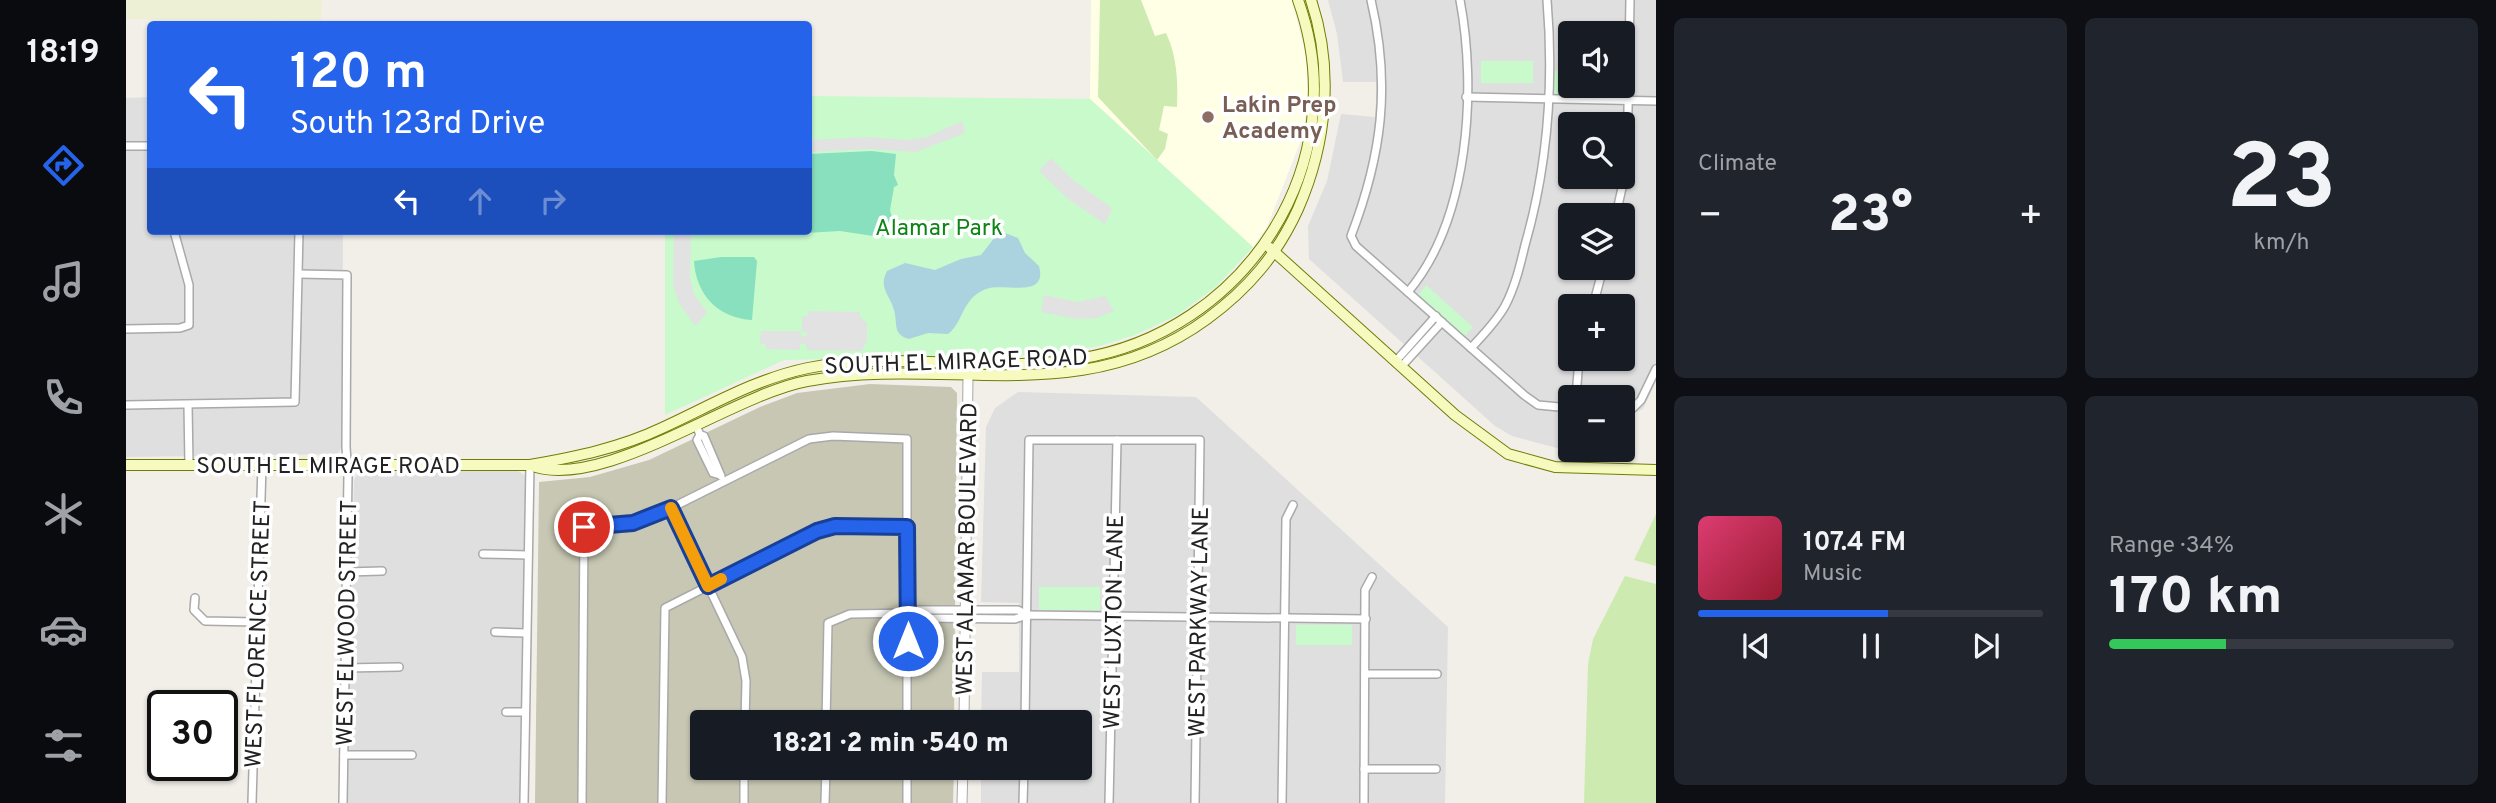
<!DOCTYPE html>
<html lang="en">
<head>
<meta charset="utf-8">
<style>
  body { margin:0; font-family:Overpass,sans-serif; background:#20242c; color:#f1f3f6; height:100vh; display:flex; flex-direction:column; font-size:26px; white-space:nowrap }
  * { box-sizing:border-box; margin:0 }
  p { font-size:23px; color:#9ea1a6 }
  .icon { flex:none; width:38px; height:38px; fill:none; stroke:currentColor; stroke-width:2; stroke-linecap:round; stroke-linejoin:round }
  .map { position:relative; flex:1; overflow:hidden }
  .drawer { display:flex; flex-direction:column; gap:18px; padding:18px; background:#0d0f14; width:840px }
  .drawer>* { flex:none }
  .banner { position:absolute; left:21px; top:21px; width:665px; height:214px; border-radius:7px; box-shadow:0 2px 5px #0004; background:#2563eb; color:#fff; overflow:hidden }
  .tools { position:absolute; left:1432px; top:21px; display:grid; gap:14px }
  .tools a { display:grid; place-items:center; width:77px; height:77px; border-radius:7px; background:#171b24; box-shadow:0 2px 5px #0004; font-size:35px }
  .speed { position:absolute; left:21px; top:690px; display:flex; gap:14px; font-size:35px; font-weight:700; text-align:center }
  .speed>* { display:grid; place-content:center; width:91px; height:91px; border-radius:50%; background:#171b24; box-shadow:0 2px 5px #0004; line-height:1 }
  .speed .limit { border:4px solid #111; border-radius:10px; background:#fff; color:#111 }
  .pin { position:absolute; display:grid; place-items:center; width:60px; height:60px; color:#fff; margin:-30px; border:4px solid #fff; border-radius:50%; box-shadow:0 2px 7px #0007 }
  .me { position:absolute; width:77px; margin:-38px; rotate:0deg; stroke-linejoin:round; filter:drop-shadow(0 0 5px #0008) }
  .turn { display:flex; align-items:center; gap:24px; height:147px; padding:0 28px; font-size:32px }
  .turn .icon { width:91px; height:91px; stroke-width:2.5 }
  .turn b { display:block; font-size:49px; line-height:60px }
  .lanes { display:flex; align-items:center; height:66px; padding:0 28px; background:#0003; justify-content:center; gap:35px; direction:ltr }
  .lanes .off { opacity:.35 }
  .big { font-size:52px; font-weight:800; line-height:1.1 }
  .drawer .card { flex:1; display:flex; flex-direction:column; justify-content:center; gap:10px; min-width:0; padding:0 24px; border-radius:10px; background:#20242c }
  .drawer .dial { align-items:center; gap:0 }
  .dial b { font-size:91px; line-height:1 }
  .song { display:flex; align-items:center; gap:21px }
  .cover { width:84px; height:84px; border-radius:10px; background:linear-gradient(135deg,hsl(340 70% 55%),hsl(350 70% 35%)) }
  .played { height:7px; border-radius:4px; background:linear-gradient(90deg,#2563eb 55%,#363941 55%) }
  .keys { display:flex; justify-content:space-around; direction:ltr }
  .heat { display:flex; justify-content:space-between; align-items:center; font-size:38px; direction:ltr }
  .charge { height:10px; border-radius:5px; background:linear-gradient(90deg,#34c759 34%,#363941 0) }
  .drawer .tiles { flex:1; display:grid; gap:18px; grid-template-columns:repeat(2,1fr) }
  .trip { position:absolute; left:564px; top:710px; width:402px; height:70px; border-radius:7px; background:#171b24; box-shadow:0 2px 5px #0004; font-weight:800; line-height:70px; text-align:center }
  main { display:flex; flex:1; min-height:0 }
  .tabs { display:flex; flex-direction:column; width:126px; justify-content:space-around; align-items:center; background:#090b0e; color:#9ea1a6 }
  .tabs .icon { width:49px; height:49px }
  .tabs .current { color:#2563eb }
  .tabs b { font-size:32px; color:#f1f3f6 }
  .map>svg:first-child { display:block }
  .residential { fill:#e0dfdf; fill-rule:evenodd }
  .education { fill:#ffffe5 }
  .construction { fill:#c7c7b4 }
  .farmland { fill:#eef0d5 }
  .grass { fill:#cdebb0 }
  .park { fill:#c8facc }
  .pitch { fill:#88e0be }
  .parking { fill:#e2e2e2 }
  .water { fill:#aad3df }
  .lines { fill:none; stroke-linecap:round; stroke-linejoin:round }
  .minor-casing { stroke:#a9a9a9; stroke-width:10 }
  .tertiary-casing { stroke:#a9a9a9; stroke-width:11 }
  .secondary-casing { stroke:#707d05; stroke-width:12 }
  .minor { stroke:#fff; stroke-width:7 }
  .tertiary { stroke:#fff; stroke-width:9 }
  .secondary { stroke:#f7fabf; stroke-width:10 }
  .route-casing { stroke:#184099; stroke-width:18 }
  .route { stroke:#2563eb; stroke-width:12 }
  .slow { stroke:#f59e0b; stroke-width:12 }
  .education-dot { fill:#8d6e63; stroke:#fff; stroke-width:2.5 }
  .labels { text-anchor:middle; stroke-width:7; stroke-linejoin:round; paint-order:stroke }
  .education-label { font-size:23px; font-weight:bold; fill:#785e54; stroke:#fff; text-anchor:start }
  .park-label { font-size:23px; fill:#0c8416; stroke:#fff }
  .street-label { font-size:23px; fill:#222; stroke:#fff }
</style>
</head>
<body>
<main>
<nav class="tabs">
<b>18:19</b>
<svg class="icon current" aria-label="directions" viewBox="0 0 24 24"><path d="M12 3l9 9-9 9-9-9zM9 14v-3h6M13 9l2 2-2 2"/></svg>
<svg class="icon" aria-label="music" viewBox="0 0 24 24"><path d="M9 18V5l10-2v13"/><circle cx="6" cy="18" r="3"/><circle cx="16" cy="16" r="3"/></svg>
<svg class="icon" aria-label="phone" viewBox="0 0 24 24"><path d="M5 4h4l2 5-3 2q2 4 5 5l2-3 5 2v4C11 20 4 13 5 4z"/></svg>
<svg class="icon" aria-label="climate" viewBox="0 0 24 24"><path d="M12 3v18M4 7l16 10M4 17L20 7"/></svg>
<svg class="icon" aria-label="car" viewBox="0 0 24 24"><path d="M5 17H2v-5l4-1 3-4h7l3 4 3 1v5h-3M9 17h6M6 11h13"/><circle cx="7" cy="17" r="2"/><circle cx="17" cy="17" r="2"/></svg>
<svg class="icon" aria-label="filters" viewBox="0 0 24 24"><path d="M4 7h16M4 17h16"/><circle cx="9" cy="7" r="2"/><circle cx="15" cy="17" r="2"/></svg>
</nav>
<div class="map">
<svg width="1530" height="803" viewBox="0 0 1530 803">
  <rect width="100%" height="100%" fill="#f2efe9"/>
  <g class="residential">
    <path d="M 1202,0 L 1530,0 L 1530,382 L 1517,409 L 1500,416 L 1498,450 L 1486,450 L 1496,450 L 1496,397 L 1444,397 L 1444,415 L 1439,415 L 1438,450 L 1386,436 L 1369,426 L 1183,259 L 1182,226 L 1201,181 L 1215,114 L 1249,117 L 1250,100 L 1250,82 L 1217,82 L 1211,34 ZM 1444,33 L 1496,33 L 1496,86 L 1444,86 ZM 1444,124 L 1496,124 L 1496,177 L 1444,177 ZM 1444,215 L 1496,215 L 1496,268 L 1444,268 ZM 1444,306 L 1496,306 L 1496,359 L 1444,359 Z"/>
    <polygon points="24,97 24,231 217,231 216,446 212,454 0,457 0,98"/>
    <polygon points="892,392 1070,397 1322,627 1319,803 855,803 855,768 954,768 954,723 855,723 856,672 893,672 893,603 855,602 860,427 869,408"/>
    <polygon points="234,470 392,471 400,476 395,803 221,803 228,480"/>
  </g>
  <polygon class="education" points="965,0 1166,0 1180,56 1182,98 1177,135 1141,227 1127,247 964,99"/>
  <polygon class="construction" points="744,384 825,387 831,393 828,723 576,723 576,768 828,768 827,803 409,803 413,482 464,477 523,460 634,407 671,393"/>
  <polygon class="farmland" points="0,0 196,0 195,20 0,19"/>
  <g class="grass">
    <path d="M 974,0 L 1015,0 L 1029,36 L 1040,33 C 1051,56 1052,81 1051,107 L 1038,106 L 1033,130 L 1042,134 L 1039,149 L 1031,160 L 972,97 Z"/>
    <polygon points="1530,514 1530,566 1508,560"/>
    <polygon points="1499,576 1530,584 1530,803 1458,803 1462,664 1467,639"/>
  </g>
  <g class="park">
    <rect x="1355" y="61" width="52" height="22"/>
    <polygon points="1427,71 1444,71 1444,86 1496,86 1496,72 1500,72 1499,96 1427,94"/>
    <polygon points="683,96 964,99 1127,247 1091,286 1050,316 1009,335 973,346 918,355 658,360 539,415 539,231 682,231"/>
    <polygon points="1300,285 1347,327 1339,336 1292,295"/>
    <rect x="913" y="587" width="61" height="23"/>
    <rect x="1170" y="625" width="56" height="20"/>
  </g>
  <g class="pitch">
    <polygon points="746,151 770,154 768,175 772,185 768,187 764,210 768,225 763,233 754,237 714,231 663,234 646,231 682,231 683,154"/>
    <path d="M 595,257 L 628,257 L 631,261 L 626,320 C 592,318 570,295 568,261 Z"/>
  </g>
  <g class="parking">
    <polygon points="836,121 839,133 790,152 743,149 683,152 683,140 741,137 783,140 801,137"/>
    <polygon points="925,158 947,180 986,208 979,224 942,199 913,171"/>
    <polygon points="548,231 565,231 564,278 568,294 581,313 569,326 553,303 547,285"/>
    <polygon points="918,295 952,302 979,296 988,311 971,318 951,319 915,312"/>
    <polygon points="682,311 734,312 734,317 741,323 741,340 736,351 681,350 680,344 674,344 674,350 640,349 640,344 634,344 635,331 675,331 675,337 680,336 682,333 676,332 676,317 682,316"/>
  </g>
  <path class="water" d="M 879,233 L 892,238 L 899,253 L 913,266 C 922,300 878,282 860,289 C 835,299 838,322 822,334 L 802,333 L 783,339 C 766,334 772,324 768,310 C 764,295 752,288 761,271 L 779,263 L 809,270 L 835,259 L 855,255 L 869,237 Z"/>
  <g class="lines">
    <g class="minor-casing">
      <g id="minor">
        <path d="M 1245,0 C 1265,85 1256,155 1225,236 L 1230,246 L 1398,395 L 1412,405 L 1444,408"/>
        <polyline points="1340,97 1530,101"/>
        <polyline points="0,146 24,146"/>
        <polyline points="1490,215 1501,165 1504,0"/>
        <polyline points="173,274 221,275 220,447 222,476 217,803"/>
        <path d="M 1282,292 C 1343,220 1351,90 1334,0"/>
        <polyline points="1467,306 1477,268"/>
        <polyline points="0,329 54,328 63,325 63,285 48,231"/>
        <path d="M 1345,348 C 1357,335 1370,322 1379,306 C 1389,287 1394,266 1399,245 C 1422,165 1428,84 1421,0"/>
        <polyline points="1269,362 1310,316"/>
        <polyline points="1275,367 1316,322"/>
        <polyline points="1450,397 1453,359"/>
        <polyline points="0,405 169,402 173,231"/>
        <polyline points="62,405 63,465"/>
        <polyline points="1496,409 1507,408 1515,400 1530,369"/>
        <polyline points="570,425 574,435 571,440 587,473 594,475"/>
        <polyline points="574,435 578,436 595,476"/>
        <polyline points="545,508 616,657 620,681 619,723"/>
        <polyline points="357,554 402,555"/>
        <polyline points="221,572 256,571"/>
        <polyline points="69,598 68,610 79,621 133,622"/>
        <polyline points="788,613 792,618 889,619 901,615 1240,619"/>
        <polyline points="369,632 400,633"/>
        <polyline points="219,668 273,667"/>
        <polyline points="1239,674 1311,674"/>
        <polyline points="380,712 399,712"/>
        <polyline points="700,723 702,623 724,614 788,613 792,610 892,610 901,615"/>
        <polyline points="899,723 903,440 1074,440 1069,803"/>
        <polyline points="218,755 286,755"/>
        <polyline points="1238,769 1310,769"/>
        <polyline points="126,803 136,465"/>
        <polyline points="398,803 404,465"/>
        <polyline points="456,803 458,527 507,523 553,504 683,439 707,436 781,439 781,723"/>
        <polyline points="536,803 539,608 691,531 708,526 781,527"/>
        <polyline points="618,803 618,768"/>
        <polyline points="699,803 700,768"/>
        <polyline points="781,803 781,768"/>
        <polyline points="897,803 898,768"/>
        <polyline points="983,803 991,440"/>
        <polyline points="1156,803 1160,519 1167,505"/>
        <polyline points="1238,803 1239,590 1246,577"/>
      </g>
    </g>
    <g class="tertiary-casing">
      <g id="tertiary">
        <polyline points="838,723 842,376"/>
        <polyline points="836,803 837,768"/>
      </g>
    </g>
    <g class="secondary-casing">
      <g id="secondary">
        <polyline points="1144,248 1329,415 1382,454 1429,467 1530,470"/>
        <path d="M 0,465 L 404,465 C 449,457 494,448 536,428 C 584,406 629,379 682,368 C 770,350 863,374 952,359 C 1119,333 1231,163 1172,0"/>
        <path d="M 404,465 C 475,493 605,395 681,381 C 821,355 954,412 1081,319 C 1122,289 1151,255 1172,209 C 1201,143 1208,69 1185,0"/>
      </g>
    </g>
    <use href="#minor" class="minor"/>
    <use href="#tertiary" class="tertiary"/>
    <use href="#secondary" class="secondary"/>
  </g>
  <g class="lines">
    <g class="route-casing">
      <polyline id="route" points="458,527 507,523 545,508 582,586 691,531 709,526 781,527 782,641"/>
    </g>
    <use href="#route" class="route"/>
    <polyline class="slow" points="545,508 582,586 595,579"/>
  </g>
  <circle class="education-dot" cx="1082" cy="117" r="7"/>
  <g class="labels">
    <g class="education-label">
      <text x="1096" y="112">Lakin Prep<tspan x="1096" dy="26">Academy</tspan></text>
    </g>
    <g class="park-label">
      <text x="813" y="235">Alamar Park</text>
    </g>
    <g class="street-label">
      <text transform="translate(830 361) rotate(-2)" y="8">SOUTH EL MIRAGE ROAD</text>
      <text x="202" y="473">SOUTH EL MIRAGE ROAD</text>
      <text transform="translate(840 549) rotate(-89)" y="8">WEST ALAMAR BOULEVARD</text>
      <text transform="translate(987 622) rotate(-89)" y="8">WEST LUXTON LANE</text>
      <text transform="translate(1072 622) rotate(-89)" y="8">WEST PARKWAY LANE</text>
      <text transform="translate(220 623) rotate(-89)" y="8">WEST ELWOOD STREET</text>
      <text transform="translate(131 634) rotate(-88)" y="8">WEST FLORENCE STREET</text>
    </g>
  </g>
</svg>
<div class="tools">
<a><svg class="icon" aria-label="sound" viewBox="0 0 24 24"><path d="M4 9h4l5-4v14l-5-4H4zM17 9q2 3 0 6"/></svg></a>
<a><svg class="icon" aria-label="search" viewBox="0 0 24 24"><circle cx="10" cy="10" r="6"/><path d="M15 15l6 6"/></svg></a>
<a><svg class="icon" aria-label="layers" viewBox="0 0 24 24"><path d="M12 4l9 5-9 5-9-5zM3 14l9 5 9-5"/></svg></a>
<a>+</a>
<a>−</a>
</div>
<div class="speed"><div class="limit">30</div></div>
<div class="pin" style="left:458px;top:527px;background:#d93025"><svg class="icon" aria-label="arrive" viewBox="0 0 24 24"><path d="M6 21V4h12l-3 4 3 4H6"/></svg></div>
<svg class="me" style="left:782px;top:641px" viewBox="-20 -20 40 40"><circle r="17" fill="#2563eb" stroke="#fff" stroke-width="3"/><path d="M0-11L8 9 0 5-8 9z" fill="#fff"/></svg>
<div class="trip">18:21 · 2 min · 540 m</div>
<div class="banner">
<div class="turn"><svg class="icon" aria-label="left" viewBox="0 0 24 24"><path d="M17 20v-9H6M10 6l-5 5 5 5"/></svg><div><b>120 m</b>South 123rd Drive</div></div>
<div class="lanes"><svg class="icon" aria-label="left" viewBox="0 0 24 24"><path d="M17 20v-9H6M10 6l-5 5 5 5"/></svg><svg class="icon off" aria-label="ahead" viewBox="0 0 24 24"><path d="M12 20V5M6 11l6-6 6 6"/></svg><svg class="icon off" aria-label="right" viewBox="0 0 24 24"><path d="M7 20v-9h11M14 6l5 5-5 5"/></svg></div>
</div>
</div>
<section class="drawer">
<div class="tiles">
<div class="card"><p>Climate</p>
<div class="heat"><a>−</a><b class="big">23°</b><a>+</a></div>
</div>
<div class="card dial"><b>23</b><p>km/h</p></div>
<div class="card">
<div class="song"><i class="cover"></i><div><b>107.4 FM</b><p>Music</p></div></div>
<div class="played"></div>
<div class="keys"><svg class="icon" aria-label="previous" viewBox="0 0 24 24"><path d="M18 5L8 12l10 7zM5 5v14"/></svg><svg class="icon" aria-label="pause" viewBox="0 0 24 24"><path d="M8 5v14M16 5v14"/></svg><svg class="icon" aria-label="next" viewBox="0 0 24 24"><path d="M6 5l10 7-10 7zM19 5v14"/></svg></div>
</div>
<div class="card"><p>Range · 34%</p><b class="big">170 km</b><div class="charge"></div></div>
</div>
</section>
</main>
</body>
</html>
